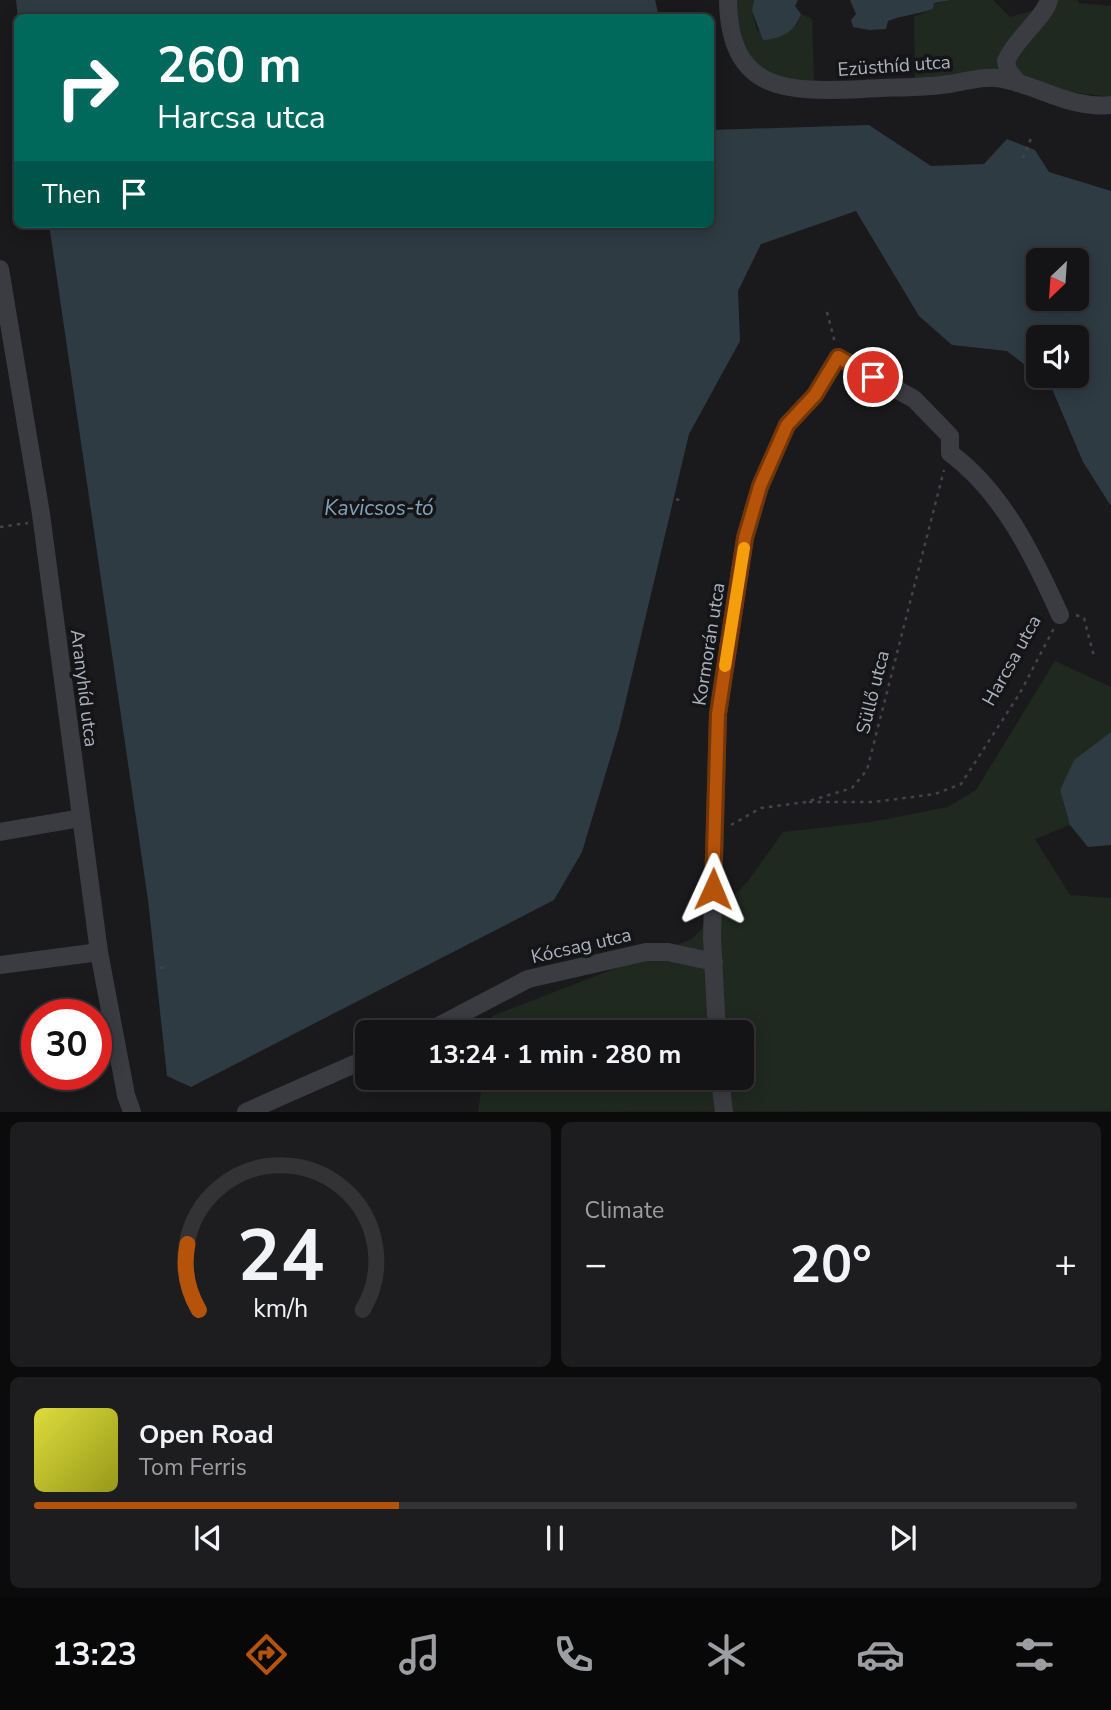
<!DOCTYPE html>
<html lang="en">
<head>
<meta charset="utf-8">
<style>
  body { margin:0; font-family:"Nunito Sans",sans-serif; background:#1d1d1f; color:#f1f3f6; height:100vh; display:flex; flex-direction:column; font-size:26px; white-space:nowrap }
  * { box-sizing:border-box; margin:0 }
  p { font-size:23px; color:#9d9ea1 }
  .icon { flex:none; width:38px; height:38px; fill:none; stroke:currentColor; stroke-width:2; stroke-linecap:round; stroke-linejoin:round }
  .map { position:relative; height:1112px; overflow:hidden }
  .panel { display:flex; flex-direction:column; gap:10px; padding:10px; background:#0b0b0c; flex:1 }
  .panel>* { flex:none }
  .banner { position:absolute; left:14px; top:14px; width:700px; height:214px; border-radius:10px; box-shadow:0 4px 18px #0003,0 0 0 2px #333335; background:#00695c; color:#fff; overflow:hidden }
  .needle { width:46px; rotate:205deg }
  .buttons { position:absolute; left:1026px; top:248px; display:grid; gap:14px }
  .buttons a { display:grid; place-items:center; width:63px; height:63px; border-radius:10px; background:#141416; box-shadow:0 4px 18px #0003,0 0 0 2px #333335; font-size:35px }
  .speed { position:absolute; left:21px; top:999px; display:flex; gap:14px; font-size:35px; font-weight:700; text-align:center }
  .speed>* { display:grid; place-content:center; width:91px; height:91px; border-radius:50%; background:#141416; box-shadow:0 4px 18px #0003,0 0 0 2px #333335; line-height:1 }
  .speed .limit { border:10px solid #d22; background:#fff; color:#111 }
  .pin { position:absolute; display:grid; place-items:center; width:60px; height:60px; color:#fff; margin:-30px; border:4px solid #fff; border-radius:50%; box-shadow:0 2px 7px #0007 }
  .me { position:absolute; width:77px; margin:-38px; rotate:1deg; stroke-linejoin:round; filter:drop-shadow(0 0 5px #0008) }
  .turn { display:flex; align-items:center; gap:24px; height:147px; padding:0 28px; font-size:32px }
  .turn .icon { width:91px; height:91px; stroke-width:2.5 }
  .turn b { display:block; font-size:49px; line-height:60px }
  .then { display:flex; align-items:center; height:66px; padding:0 28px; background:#0003; gap:14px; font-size:26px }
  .big { font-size:52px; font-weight:700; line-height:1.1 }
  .panel .widget { flex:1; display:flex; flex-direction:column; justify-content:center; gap:10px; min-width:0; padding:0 24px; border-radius:10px; background:#1d1d1f }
  .panel .dial { align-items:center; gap:0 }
  .dial svg { height:182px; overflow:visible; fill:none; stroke:#333335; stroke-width:7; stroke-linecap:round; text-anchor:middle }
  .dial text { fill:#f1f3f6; stroke:none }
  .song { display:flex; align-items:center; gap:21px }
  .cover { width:84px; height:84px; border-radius:10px; background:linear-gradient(135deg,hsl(60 70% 55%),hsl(60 70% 35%)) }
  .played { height:7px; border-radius:4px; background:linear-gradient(90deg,#b45309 35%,#333335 35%) }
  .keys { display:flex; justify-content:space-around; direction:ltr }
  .heat { display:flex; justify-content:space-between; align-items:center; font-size:38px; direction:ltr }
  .panel .tiles { flex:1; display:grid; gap:10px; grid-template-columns:1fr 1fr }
  .widget:last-child { grid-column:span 2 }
  .trip { position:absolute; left:355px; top:1020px; width:399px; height:70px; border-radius:10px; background:#141416; box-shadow:0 4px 18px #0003,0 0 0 2px #333335; font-weight:700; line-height:70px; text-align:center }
  .menu { display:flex; height:112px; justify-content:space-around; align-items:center; background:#080809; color:#9d9ea1 }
  .menu .icon { width:49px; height:49px }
  .menu .on { color:#b45309 }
  .menu b { font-size:32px; color:#f1f3f6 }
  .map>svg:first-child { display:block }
  .green { fill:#1f2920 }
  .water { fill:#2e3b43; fill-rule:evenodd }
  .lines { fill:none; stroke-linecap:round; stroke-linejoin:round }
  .path { stroke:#414449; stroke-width:2.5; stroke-dasharray:3.5 5; stroke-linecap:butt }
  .minor { stroke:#3b3c42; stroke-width:18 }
  .route-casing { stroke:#753606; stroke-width:18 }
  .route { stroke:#b45309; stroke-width:12 }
  .slow { stroke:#f59e0b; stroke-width:12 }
  .labels { text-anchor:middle; stroke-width:7; stroke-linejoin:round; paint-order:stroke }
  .street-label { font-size:19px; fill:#abb2be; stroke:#151518 }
  .water-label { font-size:21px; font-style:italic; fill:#80a3bb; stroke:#151518 }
</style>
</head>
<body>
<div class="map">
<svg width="1111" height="1112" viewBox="0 0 1111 1112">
  <rect width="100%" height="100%" fill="#1a1a1d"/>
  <g class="green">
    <path d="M 733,0 L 754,0 L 752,11 L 757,31 L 797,25 L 801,14 L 812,19 L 814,81 C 744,78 745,63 733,0 Z"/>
    <polygon points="952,0 993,0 1010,17 1054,5 1053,0 1078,0 1078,3 1111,6 1111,97 1037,88 992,72 915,78 914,17 933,9 934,4"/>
    <polygon points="1055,661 1111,687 1111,732 1074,760 1060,790 1070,825 1035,839 1070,895 1111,898 1111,1111 478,1112 483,1078 742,1078 742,1032 490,1032 492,1016 692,939 748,881 783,832 871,822 948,807 976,790"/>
  </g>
  <g class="water">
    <polygon points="16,0 655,0 659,17 18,18"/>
    <path d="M 754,0 L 798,0 L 795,6 L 801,14 C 795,32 781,39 763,40 L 752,11 Z"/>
    <path d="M 850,0 L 952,0 L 934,3 L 933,9 C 918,14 903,15 888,21 L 886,29 L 869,30 L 853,27 L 851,20 L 856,14 Z"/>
    <path d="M 869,125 L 931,166 L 984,164 L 1007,139 L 1035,150 L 1049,172 L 1111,191 L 1111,506 L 1083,462 L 1050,384 L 1040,376 L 1076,376 L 1076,338 L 1038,338 L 1038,375 L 1007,351 L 952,345 L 919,316 L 856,211 L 761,244 L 738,291 L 740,341 L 689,434 L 619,729 L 582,852 L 554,900 L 191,1087 L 167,1076 L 148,900 L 49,224 L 710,224 L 711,130 ZM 1038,261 L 1076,261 L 1076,299 L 1038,299 Z"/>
    <polygon points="1111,732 1111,845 1088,847 1070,825 1060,790 1074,760"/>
  </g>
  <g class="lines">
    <g class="path">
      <polyline points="1023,158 1032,136"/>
      <polyline points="827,312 835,343"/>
      <polyline points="676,499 682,501"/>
      <polyline points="0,527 28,523"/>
      <polyline points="1076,615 1084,618 1093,653 1099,652"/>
      <polyline points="809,802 874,802 935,794 961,784 1020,693 1054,628"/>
      <polyline points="731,825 761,808 806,802 852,788 867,770 944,470"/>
      <polyline points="160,968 168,967"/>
    </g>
    <g class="minor">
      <path d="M 728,0 C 729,94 789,92 863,89 C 891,87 921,88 949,84 C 964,82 981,76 997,78 C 1035,83 1070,110 1111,105"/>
      <path d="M 1018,83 L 1008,70 L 1006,61 C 1016,38 1044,18 1049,0"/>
      <polyline points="0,269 41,514 99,952 126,1095 132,1112"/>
      <polyline points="0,832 81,818"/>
      <polyline points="0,965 99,952"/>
      <polyline points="427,1032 528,979 646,952 668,952 714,962"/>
      <path d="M 717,1032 L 712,938 L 718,714 L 745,538 L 760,487 L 787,425 L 815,395 L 838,357 L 914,399 L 950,436 L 950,453 C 1003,492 1034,557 1060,615"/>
      <polyline points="720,1078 724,1112"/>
      <polyline points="246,1112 368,1058"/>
    </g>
  </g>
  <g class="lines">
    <g class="route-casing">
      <polyline id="route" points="713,889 718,714 745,538 760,486 787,425 815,395 838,357 873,377"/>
    </g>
    <use href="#route" class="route"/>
    <polyline class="slow" points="725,666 744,548"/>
  </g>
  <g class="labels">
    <g class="street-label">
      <text transform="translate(894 65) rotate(-4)" y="7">Ezüsthíd utca</text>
      <text transform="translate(708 644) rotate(-81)" y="7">Kormorán utca</text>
      <text transform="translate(1011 660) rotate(-61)" y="7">Harcsa utca</text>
      <text transform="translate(85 688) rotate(83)" y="7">Aranyhíd utca</text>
      <text transform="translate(872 692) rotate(-76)" y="7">Süllő utca</text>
      <text transform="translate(581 945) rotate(-13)" y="7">Kócsag utca</text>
    </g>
    <g class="water-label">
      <text x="379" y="515">Kavicsos-tó</text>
    </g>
  </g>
</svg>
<div class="buttons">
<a><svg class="needle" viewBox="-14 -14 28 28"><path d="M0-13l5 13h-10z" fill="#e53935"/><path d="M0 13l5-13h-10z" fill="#9d9ea1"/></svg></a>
<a><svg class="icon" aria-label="sound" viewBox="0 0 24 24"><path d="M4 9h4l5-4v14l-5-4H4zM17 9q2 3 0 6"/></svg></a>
</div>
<div class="speed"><div class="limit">30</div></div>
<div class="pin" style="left:873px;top:377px;background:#d93025"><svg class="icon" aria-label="arrive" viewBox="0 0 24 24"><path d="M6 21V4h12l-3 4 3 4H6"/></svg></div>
<svg class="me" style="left:713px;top:889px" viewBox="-20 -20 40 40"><path d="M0-17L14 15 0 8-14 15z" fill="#b45309" stroke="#fff" stroke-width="4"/></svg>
<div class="trip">13:24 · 1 min · 280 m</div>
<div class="banner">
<div class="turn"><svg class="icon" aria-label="right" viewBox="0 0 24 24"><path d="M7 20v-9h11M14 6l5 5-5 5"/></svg><div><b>260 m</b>Harcsa utca</div></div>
<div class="then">Then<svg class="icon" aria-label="arrive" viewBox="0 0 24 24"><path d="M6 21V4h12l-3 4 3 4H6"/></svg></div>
</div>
</div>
<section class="panel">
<div class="tiles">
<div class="widget dial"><svg viewBox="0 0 100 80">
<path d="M14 69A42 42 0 1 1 86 69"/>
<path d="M14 69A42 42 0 0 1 9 40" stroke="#b45309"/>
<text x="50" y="56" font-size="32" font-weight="700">24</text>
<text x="50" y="72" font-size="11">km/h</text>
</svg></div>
<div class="widget"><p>Climate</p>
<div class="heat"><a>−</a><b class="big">20°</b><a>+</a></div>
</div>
<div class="widget">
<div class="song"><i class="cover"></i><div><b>Open Road</b><p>Tom Ferris</p></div></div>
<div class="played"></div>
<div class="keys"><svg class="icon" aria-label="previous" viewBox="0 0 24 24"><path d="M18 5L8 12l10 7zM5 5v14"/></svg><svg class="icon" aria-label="pause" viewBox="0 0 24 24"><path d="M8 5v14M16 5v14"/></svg><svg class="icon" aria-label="next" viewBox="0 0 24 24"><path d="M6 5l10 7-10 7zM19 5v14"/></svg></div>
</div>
</div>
</section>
<nav class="menu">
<b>13:23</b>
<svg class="icon on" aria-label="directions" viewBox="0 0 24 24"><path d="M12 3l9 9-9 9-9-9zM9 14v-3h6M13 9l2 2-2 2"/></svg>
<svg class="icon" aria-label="music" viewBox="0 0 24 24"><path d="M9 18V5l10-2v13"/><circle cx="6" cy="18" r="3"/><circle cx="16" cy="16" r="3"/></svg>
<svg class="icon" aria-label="phone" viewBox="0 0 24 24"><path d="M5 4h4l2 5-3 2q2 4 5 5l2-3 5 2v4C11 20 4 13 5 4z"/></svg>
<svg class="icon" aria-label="climate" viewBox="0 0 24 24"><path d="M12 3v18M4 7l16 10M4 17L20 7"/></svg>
<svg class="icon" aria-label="car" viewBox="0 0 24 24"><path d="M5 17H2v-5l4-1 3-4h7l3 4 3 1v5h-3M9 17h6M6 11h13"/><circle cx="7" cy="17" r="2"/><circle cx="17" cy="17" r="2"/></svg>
<svg class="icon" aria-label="filters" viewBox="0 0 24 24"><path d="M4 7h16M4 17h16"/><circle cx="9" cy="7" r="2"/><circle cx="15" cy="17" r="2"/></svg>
</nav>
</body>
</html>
